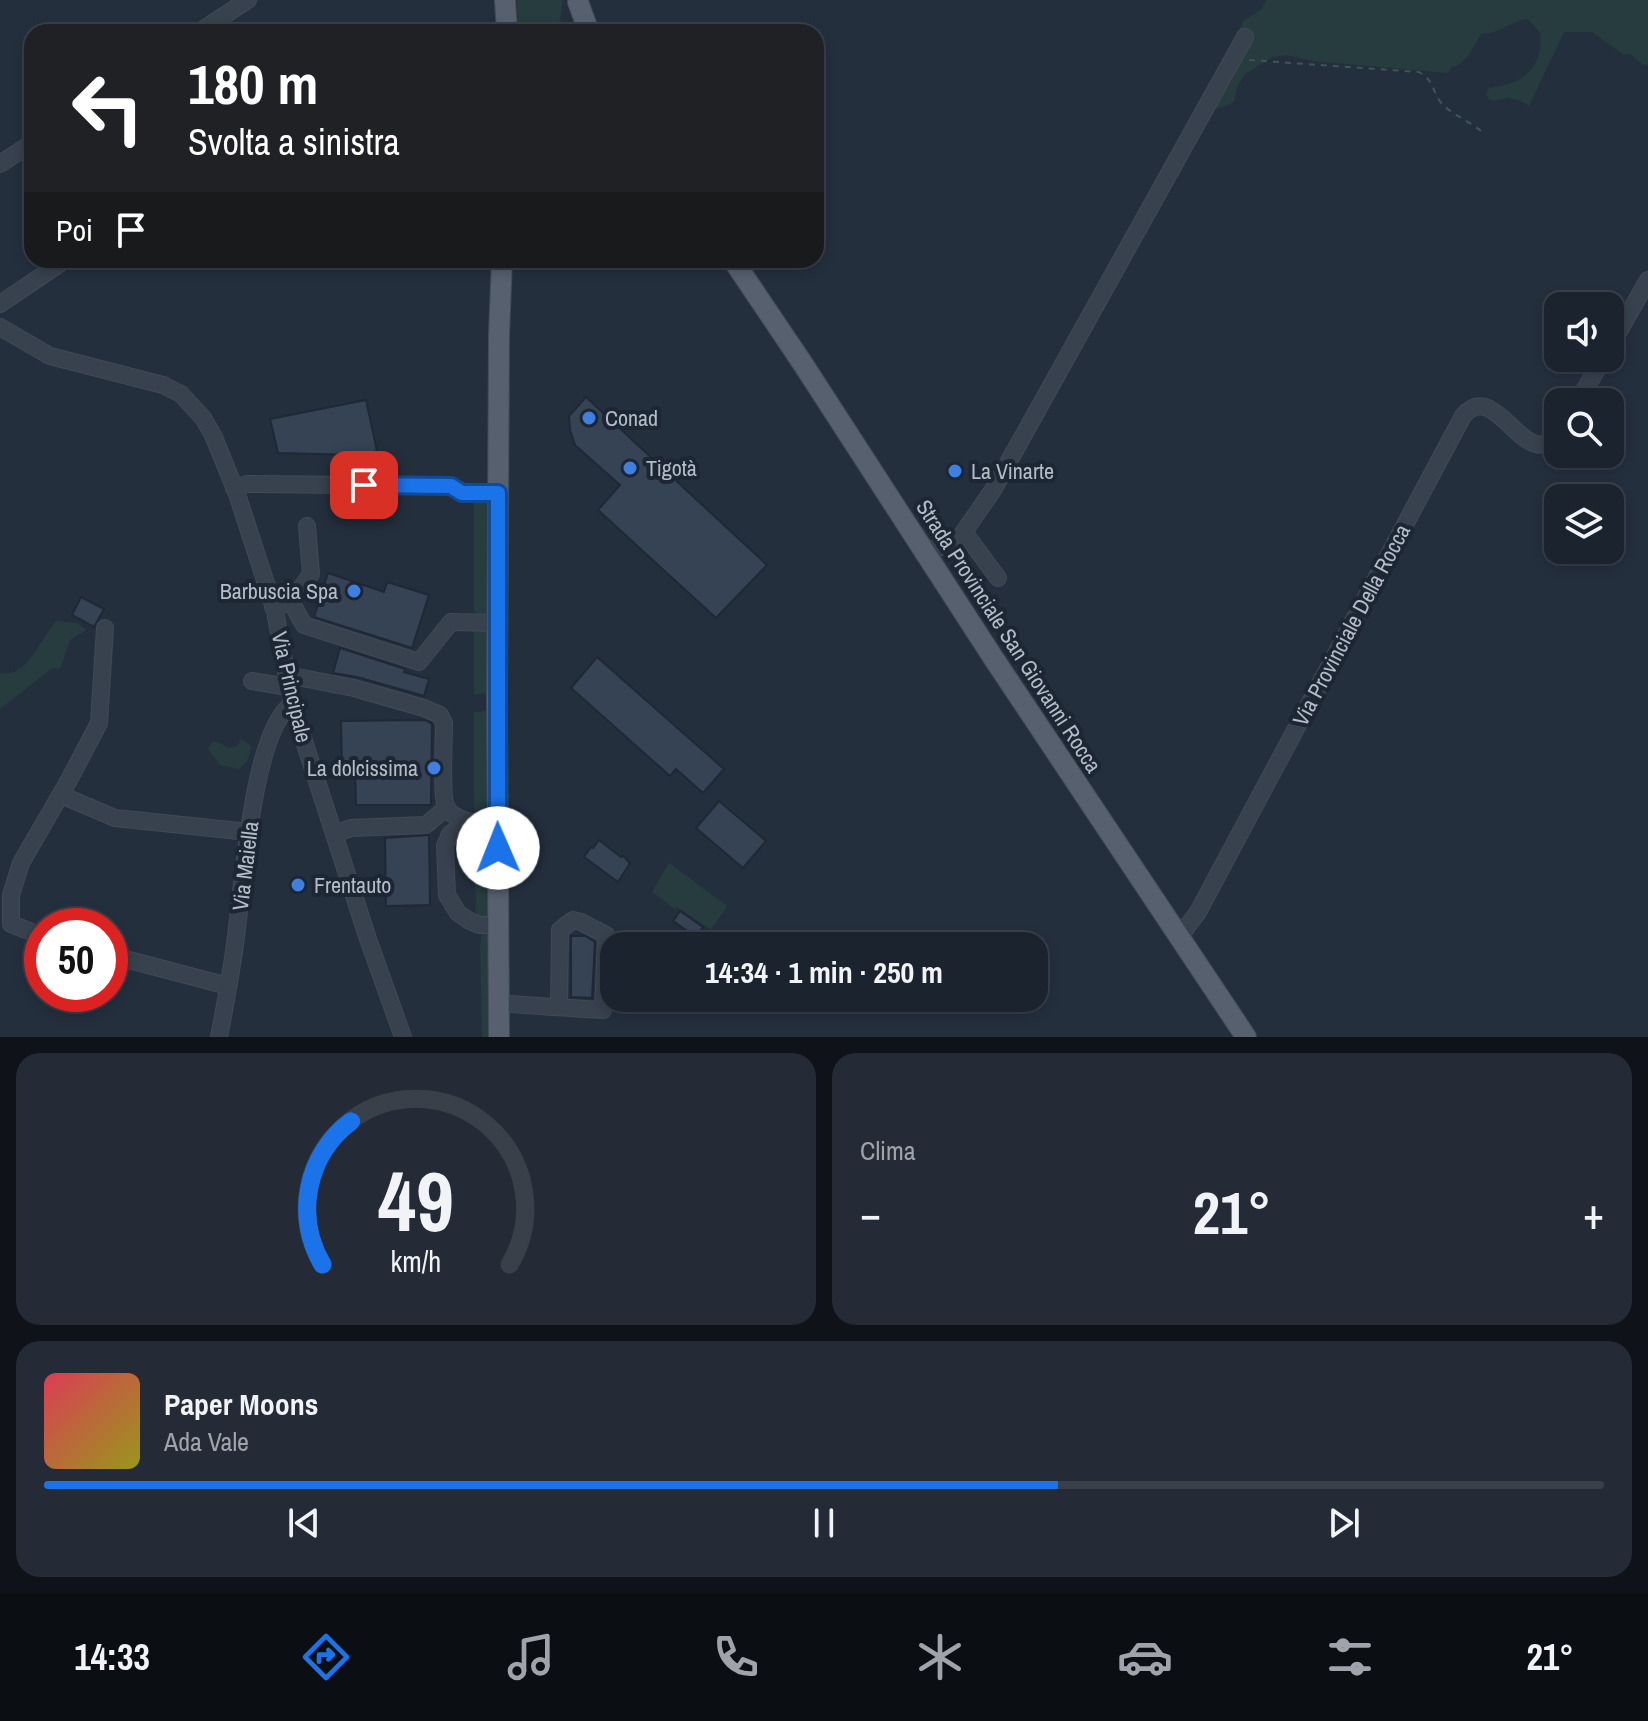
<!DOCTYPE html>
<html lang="it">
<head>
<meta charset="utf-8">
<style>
  body { margin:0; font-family:"Archivo Narrow",sans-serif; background:#242b36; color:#f1f3f6; height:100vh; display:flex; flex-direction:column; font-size:30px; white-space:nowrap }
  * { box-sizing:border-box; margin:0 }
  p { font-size:26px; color:#a0a4aa }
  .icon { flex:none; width:44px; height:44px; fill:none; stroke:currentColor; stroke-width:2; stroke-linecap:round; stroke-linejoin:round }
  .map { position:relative; height:1037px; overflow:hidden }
  .panel { display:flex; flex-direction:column; gap:16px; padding:16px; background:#0f1319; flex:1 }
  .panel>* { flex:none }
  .top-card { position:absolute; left:24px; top:24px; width:800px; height:244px; border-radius:24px; box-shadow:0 4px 12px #0003,0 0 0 2px #39404a; background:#202124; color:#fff; overflow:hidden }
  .controls { position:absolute; left:1544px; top:292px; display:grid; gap:16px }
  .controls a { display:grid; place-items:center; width:80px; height:80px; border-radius:16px; background:#1b232e; box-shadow:0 4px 12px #0003,0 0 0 2px #39404a; font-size:40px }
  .speed { position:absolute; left:24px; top:908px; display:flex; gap:16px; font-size:40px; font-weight:700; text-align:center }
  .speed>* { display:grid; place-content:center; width:104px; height:104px; border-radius:50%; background:#1b232e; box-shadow:0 4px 12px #0003,0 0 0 2px #39404a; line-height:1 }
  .speed .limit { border:12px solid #d22; background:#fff; color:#111 }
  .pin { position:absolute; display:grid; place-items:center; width:68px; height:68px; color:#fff; margin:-34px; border-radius:16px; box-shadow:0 4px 12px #0006 }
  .me { position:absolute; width:88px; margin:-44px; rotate:359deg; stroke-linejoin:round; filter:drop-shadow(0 0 6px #0008) }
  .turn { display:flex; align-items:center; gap:28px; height:168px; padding:0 32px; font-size:36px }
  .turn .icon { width:104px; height:104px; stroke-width:2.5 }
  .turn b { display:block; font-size:56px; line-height:68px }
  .then { display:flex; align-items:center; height:76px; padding:0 32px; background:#0003; gap:16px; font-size:30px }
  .big { font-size:60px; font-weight:800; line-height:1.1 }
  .panel .card { flex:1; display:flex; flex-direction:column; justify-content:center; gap:12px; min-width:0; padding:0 28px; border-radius:24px; background:#242b36 }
  .panel .dial { align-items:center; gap:0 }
  .dial svg { height:208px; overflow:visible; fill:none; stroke:#39404a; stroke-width:7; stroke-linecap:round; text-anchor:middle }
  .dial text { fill:#f1f3f6; stroke:none }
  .song { display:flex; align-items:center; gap:24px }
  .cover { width:96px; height:96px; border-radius:12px; background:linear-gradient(135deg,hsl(350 70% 55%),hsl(60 70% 35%)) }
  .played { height:8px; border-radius:4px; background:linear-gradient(90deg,#1a73e8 65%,#39404a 65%) }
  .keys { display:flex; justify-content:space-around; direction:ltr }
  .heat { display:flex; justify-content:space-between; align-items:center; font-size:44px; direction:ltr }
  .panel .tiles { flex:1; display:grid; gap:16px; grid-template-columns:1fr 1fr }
  .card:last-child { grid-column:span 2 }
  .trip { position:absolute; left:600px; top:932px; width:448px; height:80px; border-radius:24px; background:#1b232e; box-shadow:0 4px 12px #0003,0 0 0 2px #39404a; font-weight:800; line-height:80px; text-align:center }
  .menu { display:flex; height:128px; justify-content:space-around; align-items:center; background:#0b0e12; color:#a0a4aa }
  .menu .icon { width:56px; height:56px }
  .menu .on { color:#1a73e8 }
  .menu b { font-size:36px; color:#f1f3f6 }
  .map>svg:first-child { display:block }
  .green { fill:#263c3f }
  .building { fill:#364354; stroke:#1f2835; stroke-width:2 }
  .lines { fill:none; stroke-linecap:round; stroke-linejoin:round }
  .minor-casing { stroke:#414a57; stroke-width:18 }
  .major-casing { stroke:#414a57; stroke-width:22 }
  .path { stroke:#3f5557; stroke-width:2; stroke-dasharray:6 6; stroke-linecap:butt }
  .minor { stroke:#38414e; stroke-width:16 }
  .major { stroke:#56606e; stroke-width:20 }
  .route-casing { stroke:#114b97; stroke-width:20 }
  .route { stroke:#1a73e8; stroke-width:14 }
  .shop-dot { fill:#3f7fe0; stroke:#1d2633; stroke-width:3 }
  .labels { text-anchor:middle; stroke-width:8; stroke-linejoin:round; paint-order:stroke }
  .poi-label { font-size:22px; fill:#b4bcc9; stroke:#1d2633; text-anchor:start }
  .street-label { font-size:22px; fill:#b4bcc9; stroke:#1d2633 }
</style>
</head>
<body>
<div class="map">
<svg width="1648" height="1037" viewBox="0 0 1648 1037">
  <rect width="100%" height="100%" fill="#242f3e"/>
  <g class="green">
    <polygon points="517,0 563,0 558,32 518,32"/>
    <path d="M 1266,0 L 1648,0 L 1648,65 L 1642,64 L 1630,54 L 1623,54 L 1614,48 L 1592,32 L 1564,32 L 1529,106 C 1523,102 1515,98 1507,98 C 1500,99 1498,101 1490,100 L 1486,95 L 1488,89 C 1497,85 1506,86 1514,82 C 1536,72 1542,55 1540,33 L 1528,19 C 1509,22 1502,33 1481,34 C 1473,48 1467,63 1451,68 L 1448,73 L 1312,61 L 1287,55 L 1273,57 L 1245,74 L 1237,87 L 1234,102 L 1220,108 L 1210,108 L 1203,96 L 1244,20 L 1262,9 Z"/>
    <polygon points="474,500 488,500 488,615 479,614 474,611"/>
    <path d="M 56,621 L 77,623 L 86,630 L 70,640 L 60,669 L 52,668 L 0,709 L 0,673 C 28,679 40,638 56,621 Z"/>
    <polygon points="485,630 488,633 488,693 474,695 474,631"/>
    <polygon points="489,711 488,810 474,811 474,712"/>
    <path d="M 242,739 L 251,746 C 250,757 247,763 239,769 L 220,765 L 208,749 L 212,742 L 218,742 L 229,748 L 237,746 Z"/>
    <polygon points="474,835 491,835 489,916 476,919"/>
    <polygon points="669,863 727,906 711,930 677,907 675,909 652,892"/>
    <polygon points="482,932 490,934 491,1037 482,1037 480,946"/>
  </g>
  <g class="building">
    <polygon points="586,397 767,565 716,618 598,510 620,485 575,445 570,430 569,416"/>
    <polygon points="366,400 377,451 359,455 278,453 270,419"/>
    <polygon points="328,573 384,592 387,582 429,595 412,648 314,617"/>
    <polygon points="81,597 104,609 94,627 72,615"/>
    <polygon points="340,648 405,669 404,672 429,679 424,696 357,677 333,673"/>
    <polygon points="597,657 724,769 703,793 676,769 670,776 571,688"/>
    <polygon points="425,720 432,724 431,805 356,805 355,768 342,768 341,721"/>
    <polygon points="719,801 766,841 743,868 696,828"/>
    <polygon points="429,835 430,905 386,906 385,838"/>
    <polygon points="599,840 621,857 623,856 630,863 618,882 584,857 591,847 593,848"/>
    <polygon points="680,911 703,927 696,937 673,921"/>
    <polygon points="571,936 585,936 595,942 592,998 571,997"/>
  </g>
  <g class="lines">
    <g class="minor-casing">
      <g id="minor">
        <polyline points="199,32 248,0"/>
        <polyline points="0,164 32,143"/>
        <polyline points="0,304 65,260"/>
        <polyline points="0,327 50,356 163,385 181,394 203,418 213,435 237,494 275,611 292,704 368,939 403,1037"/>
        <polyline points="1610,347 1648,280"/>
        <polyline points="1577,402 1604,358"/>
        <polyline points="234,488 247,484 451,486 462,493 498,493"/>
        <polyline points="964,532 998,578"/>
        <polyline points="924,551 949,545 961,536 993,490 1245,37"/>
        <polyline points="291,602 311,574 307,526"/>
        <polyline points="273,607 291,602 304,625 419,662 451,622 498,623"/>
        <path d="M 287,675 L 354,688 L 424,708 L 440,715 L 444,723 C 444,739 441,795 446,806 C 454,824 482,823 498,823"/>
        <polyline points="252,681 288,687"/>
        <polyline points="61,795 115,818 249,832"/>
        <polyline points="474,822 459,828 450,834 445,846 447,895 458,913 468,920 479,925 499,925"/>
        <polyline points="334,834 351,828 426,825 446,808"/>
        <polyline points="42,936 11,924 11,895 21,863 69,780 99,723 105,628"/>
        <path d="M 1180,936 L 1198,912 L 1463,416 C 1489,385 1512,438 1536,444 C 1539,445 1546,444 1549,443 L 1558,431"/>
        <polyline points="110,955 228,986"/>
        <path d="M 499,1003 C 534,1006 568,1008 603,1010 L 606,935 L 581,922 L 573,920 L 560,930 L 559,1007"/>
        <path d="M 219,1037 C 224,1011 229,985 233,958 C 242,906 250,732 292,704"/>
      </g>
    </g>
    <g class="major-casing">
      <g id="major">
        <polyline points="505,0 507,32"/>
        <polyline points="578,2 589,32"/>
        <polyline points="733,260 803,364 992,656 1246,1037"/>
        <polyline points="499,1037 497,705 499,334 502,260"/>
      </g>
    </g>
    <path class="path" d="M 1249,60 L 1419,72 C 1435,81 1432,92 1442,104 C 1453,115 1469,121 1481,131"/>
    <use href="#minor" class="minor"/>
    <use href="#major" class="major"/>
  </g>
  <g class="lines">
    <g class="route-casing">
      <polyline id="route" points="364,485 451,486 462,493 498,493 498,848"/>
    </g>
    <use href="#route" class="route"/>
  </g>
  <g class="shop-dot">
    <circle cx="589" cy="418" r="8"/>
    <circle cx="630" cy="468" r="8"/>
    <circle cx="955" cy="471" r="8"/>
    <circle cx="354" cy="591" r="8"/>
    <circle cx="434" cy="768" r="8"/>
    <circle cx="298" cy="885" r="8"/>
  </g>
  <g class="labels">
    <g class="poi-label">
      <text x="605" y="426">Conad</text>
      <text x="646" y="476">Tigotà</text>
      <text x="971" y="479">La Vinarte</text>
      <text x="338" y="599" text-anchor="end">Barbuscia Spa</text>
      <text x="418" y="776" text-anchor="end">La dolcissima</text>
      <text x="314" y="893">Frentauto</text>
    </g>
    <g class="street-label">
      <text transform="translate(1351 625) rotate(-62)" y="8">Via Provinciale Della Rocca</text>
      <text transform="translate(1009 636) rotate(57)" y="8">Strada Provinciale San Giovanni Rocca</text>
      <text transform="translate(292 687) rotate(77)" y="8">Via Principale</text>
      <text transform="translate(245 866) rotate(-83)" y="8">Via Maiella</text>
    </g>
  </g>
</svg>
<div class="controls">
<a><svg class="icon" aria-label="sound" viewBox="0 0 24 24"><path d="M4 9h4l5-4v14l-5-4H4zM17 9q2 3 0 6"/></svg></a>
<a><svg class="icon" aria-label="search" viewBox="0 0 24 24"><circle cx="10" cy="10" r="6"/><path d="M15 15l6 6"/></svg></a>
<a><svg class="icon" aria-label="layers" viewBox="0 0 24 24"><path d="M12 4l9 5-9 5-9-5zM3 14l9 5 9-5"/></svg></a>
</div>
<div class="speed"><div class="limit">50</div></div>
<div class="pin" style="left:364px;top:485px;background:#d93025"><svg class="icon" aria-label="arrive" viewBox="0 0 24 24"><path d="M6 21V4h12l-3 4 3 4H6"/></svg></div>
<svg class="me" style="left:498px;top:848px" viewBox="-20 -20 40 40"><circle r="19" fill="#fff"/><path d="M0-13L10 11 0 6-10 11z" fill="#1a73e8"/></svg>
<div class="trip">14:34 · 1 min · 250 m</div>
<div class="top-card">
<div class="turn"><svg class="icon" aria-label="left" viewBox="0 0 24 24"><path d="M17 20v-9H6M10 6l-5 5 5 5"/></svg><div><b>180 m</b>Svolta a sinistra</div></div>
<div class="then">Poi<svg class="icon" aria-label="arrive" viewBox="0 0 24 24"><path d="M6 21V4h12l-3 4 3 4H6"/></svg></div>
</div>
</div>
<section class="panel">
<div class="tiles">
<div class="card dial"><svg viewBox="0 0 100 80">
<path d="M14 69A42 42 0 1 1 86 69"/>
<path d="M14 69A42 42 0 0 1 25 14" stroke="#1a73e8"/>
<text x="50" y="56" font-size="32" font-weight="700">49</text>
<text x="50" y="72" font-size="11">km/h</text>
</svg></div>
<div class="card"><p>Clima</p>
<div class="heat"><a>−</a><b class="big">21°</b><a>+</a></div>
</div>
<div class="card">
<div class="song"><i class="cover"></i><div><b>Paper Moons</b><p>Ada Vale</p></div></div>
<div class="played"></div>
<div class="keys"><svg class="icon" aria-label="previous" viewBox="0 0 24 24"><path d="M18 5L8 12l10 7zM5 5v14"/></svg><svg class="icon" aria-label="pause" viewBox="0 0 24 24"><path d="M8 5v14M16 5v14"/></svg><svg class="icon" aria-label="next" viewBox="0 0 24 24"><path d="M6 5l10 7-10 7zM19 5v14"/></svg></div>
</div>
</div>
</section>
<nav class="menu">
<b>14:33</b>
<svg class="icon on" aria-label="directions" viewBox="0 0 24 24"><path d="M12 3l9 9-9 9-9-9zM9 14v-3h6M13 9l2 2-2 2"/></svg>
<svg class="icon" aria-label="music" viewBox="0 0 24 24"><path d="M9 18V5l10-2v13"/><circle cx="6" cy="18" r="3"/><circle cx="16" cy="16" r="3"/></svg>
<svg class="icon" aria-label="phone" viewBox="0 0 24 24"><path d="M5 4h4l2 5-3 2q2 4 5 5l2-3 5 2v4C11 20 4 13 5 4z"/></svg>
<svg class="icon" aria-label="climate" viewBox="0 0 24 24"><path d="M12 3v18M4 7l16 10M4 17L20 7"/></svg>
<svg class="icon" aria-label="car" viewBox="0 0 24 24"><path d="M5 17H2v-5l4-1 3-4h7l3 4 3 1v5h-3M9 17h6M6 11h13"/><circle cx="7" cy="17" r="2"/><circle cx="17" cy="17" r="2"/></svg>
<svg class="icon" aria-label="filters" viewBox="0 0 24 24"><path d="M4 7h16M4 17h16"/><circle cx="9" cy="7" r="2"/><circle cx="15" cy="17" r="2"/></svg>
<b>21°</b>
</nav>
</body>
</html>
